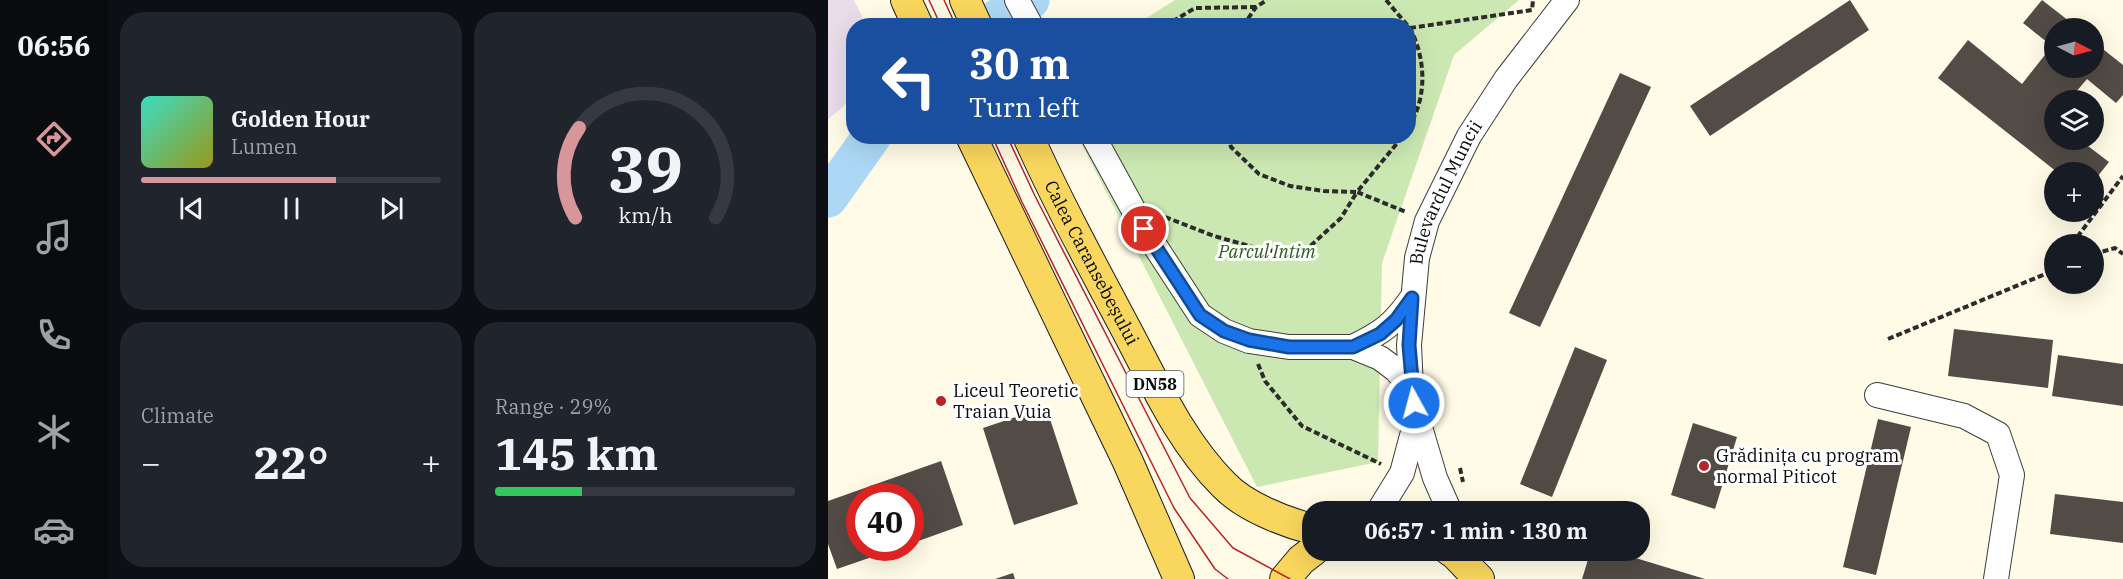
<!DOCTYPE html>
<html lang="en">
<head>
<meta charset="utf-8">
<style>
  body { margin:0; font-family:"IBM Plex Serif",serif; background:#20242c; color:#f1f3f6; height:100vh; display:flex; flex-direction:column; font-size:22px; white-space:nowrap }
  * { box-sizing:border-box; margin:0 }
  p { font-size:20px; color:#9ea1a6 }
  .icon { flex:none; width:33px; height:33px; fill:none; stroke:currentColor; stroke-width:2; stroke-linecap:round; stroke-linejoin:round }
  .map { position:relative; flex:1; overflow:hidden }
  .side { display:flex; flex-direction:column; gap:12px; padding:12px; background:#0d0f14; width:720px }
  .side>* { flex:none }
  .hud { position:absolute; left:18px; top:18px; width:570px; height:126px; border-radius:24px; box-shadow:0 6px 24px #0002; background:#1a4fa0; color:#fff; overflow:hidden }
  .needle { width:39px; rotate:96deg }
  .tools { position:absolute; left:1216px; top:18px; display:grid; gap:12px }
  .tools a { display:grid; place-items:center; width:60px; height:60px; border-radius:50%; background:#171b24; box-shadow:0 6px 24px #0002; font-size:30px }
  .speed { position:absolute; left:18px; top:483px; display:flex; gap:12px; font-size:30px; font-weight:700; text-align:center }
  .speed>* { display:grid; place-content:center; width:78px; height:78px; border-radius:50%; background:#171b24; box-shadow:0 6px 24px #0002; line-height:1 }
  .speed .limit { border:9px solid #d22; background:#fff; color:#111 }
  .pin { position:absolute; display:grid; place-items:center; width:51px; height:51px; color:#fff; margin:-26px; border:3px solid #fff; border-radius:50%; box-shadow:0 2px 6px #0007 }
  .me { position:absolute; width:66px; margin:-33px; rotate:353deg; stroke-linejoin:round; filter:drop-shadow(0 0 4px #0008) }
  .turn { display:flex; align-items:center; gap:21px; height:126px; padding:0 24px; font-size:27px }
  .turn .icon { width:78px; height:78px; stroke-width:2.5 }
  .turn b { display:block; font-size:42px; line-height:51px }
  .big { font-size:45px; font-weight:700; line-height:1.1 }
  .side .tile { flex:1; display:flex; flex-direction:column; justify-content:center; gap:9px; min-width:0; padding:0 21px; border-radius:24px; background:#20242c }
  .side .dial { align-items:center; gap:0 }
  .dial svg { height:156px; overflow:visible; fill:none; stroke:#363941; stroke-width:7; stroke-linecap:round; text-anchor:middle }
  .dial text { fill:#f1f3f6; stroke:none }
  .song { display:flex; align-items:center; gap:18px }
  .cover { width:72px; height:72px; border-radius:9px; background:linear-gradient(135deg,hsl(170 70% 55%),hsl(60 70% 35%)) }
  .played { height:6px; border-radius:3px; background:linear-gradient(90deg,#d79699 65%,#363941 65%) }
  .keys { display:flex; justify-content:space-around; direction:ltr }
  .heat { display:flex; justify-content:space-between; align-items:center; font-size:33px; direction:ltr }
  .charge { height:9px; border-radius:4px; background:linear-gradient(90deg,#34c759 29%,#363941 0) }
  .side .tiles { flex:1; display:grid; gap:12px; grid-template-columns:repeat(2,1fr) }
  .trip { position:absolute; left:474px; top:501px; width:348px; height:60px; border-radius:24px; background:#171b24; box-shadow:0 6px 24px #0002; font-weight:700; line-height:60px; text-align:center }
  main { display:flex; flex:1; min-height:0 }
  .dock { display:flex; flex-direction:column; width:108px; justify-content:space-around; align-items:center; background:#090b0e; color:#9ea1a6 }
  .dock .icon { width:42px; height:42px }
  .dock .active { color:#d79699 }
  .dock b { font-size:27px; color:#f1f3f6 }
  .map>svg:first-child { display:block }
  .industrial { fill:#e8dde9 }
  .green { fill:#cce8b2 }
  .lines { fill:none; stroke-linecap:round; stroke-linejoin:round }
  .river { stroke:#acd8f6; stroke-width:39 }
  .building { fill:#524b46 }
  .minor-casing { stroke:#3d3d3d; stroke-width:26 }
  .major-casing { stroke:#1b1b1b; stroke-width:32 }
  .path { stroke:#2c2c2c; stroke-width:4; stroke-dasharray:6 3; stroke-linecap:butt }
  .minor { stroke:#fff; stroke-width:24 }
  .major { stroke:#f9d65d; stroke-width:30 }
  .tram { stroke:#b82427; stroke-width:1.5 }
  .route-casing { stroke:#114b97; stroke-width:15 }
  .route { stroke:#1a73e8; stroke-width:10 }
  .poi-dot { fill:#b82427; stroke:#fff; stroke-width:2 }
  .labels { text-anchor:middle; stroke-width:6; stroke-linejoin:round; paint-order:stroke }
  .shield { fill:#fff; stroke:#545454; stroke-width:1.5 }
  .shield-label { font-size:16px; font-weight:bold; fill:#0a0a0a }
  .street-label { font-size:18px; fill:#0a0a0a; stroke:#fff }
  .park-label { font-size:18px; font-style:italic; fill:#28601c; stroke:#fff }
  .poi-label { font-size:18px; fill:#0a0a0a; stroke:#fff; text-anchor:start }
</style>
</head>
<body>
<main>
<nav class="dock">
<b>06:56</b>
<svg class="icon active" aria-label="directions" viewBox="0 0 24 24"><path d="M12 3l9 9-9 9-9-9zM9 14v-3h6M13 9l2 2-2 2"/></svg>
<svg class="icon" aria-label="music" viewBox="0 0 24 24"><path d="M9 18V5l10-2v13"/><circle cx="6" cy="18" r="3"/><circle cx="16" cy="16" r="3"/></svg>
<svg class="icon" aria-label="phone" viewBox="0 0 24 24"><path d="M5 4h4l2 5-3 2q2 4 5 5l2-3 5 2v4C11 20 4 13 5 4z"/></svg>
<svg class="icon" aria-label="climate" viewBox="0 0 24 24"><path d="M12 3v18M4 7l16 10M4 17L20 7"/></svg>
<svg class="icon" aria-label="car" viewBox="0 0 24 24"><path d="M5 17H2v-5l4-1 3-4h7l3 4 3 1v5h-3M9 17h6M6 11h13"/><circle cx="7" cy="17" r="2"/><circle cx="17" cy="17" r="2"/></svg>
</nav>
<section class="side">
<div class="tiles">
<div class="tile">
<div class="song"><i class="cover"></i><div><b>Golden Hour</b><p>Lumen</p></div></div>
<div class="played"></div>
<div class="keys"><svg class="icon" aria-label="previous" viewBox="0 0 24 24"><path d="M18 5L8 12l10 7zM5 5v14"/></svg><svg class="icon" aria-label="pause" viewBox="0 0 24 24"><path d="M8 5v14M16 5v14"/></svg><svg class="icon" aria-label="next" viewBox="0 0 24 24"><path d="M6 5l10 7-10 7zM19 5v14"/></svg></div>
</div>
<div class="tile dial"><svg viewBox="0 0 100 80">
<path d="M14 69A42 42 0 1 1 86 69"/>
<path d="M14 69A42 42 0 0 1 16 23" stroke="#d79699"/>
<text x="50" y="56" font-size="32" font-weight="700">39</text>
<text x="50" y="72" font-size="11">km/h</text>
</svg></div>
<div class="tile"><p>Climate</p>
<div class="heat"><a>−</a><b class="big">22°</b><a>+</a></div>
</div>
<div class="tile"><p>Range · 29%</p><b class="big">145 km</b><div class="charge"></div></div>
</div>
</section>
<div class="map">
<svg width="1295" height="579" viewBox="0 0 1295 579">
  <rect width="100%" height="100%" fill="#fffbe6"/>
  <polygon class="industrial" points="0,0 26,0 38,25 26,26 25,94 15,107 0,119"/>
  <polygon class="green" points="347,0 691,0 626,55 554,263 550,462 429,487 250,137 580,136 580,26 307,25"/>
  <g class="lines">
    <g class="river">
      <polyline points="156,26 202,0"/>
      <polyline points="0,198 44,136"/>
    </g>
  </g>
  <g class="building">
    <polygon points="1022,0 1041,30 882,136 862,106"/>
    <polygon points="1214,0 1250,28 1227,28 1227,68 1266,68 1266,42 1295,65 1295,95 1288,103 1259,79 1241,100 1227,100 1227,140 1252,140 1281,162 1266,181 1266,172 1229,172 1110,78 1140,40 1194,84 1224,46 1195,23"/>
    <polygon points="792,73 823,87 712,327 681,313"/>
    <polygon points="1126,329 1225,340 1220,388 1120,376"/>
    <polygon points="747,347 779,360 724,497 692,484"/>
    <polygon points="1230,355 1295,364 1295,406 1224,396"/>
    <polygon points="218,407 250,504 186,525 155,428"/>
    <polygon points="1050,419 1083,427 1048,575 1015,567"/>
    <polygon points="865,423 909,437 887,509 843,495"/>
    <polygon points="113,461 135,525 82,544 82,496 32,496 32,548 70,548 9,569 0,544 0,501"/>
    <polygon points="1227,494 1295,502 1295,543 1222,534"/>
    <polygon points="763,550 781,550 877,579 754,579"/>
    <polygon points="185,573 187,579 167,579"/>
  </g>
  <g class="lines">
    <g class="minor-casing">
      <g id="minor">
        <polyline points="189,0 203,26"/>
        <polyline points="265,136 316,229 372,315 396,331 421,341 461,347 525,347 552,358 568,370 583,388"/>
        <path d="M 525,347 C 555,332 565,325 584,298"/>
        <polyline points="1049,395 1136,416 1170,434 1184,475 1168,579"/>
        <polyline points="550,512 574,473 589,417"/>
        <path id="s1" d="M 622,512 L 607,478 L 589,417 L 583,388 L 581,345 L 589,258 L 599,221 L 641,136 L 678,79 L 739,0"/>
      </g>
    </g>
    <g class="major-casing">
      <g id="major">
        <polyline points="78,0 90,26"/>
        <polyline points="137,0 149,26"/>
        <polyline points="143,136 300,462 351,579"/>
        <path id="s2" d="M 200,136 C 230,203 265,267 299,331 C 327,384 353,442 396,485 C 416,506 456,522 484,529"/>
        <polyline points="621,550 627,554 651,579"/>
        <polyline points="457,579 473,560 486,550"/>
      </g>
    </g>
    <g class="path">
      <polyline points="558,0 580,26"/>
      <polyline points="337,26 367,8 428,7"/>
      <polyline points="415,26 428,7 439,0"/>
      <polyline points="582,28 704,10 705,0"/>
      <path d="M 580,128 C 600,97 598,58 581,26"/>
      <polyline points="400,136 403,147 431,174 462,186 496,191 529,192 575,136"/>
      <polyline points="337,217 386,236 439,251 478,250 513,218 529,192 578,212"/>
      <polyline points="1244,244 1295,176"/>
      <polyline points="1266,254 1287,248 1295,254"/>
      <polyline points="1060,339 1227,270"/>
      <polyline points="430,364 437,381 474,426 553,464"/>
      <polyline points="632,468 635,482"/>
    </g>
    <use href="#minor" class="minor"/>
    <use href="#major" class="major"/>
    <g class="tram">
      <polyline points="101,0 113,26"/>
      <polyline points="116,0 128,26"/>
      <polyline points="164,136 194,202 346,508 387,569 400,579"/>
      <polyline points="179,136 207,196 362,498 405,548 462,579"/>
    </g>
  </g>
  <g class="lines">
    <g class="route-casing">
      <polyline id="route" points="316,229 372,315 396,331 421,340 461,347 525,347 552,334 568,320 584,298 581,345 586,403"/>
    </g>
    <use href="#route" class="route"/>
  </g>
  <g class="poi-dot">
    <circle cx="113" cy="401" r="6"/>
    <circle cx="876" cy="466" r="6"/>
  </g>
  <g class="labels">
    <rect class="shield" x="298.5" y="371" width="57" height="26" rx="4.5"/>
    <g class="shield-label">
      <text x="327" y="390">DN58</text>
    </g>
    <g class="street-label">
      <text dy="6" stroke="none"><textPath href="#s1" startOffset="332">Bulevardul Muncii</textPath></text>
      <text dy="6" stroke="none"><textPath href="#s2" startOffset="142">Calea Caransebeșului</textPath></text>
    </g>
    <g class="park-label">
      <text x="439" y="258">Parcul Intim</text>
    </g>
    <g class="poi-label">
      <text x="125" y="397">Liceul Teoretic<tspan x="125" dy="21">Traian Vuia</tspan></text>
      <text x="888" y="462">Grădinița cu program<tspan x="888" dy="21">normal Piticot</tspan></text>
    </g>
  </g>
</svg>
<div class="tools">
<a><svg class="needle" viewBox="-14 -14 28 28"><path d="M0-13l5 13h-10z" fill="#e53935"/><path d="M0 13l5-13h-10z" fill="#9ea1a6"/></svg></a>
<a><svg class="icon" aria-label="layers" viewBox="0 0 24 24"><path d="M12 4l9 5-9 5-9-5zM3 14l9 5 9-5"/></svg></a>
<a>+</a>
<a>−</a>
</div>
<div class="speed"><div class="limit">40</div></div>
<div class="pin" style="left:316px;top:229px;background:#d93025"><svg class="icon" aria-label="arrive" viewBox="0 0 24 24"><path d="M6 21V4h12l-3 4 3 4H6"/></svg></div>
<svg class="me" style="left:586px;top:403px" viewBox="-20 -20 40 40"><circle r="17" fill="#1a73e8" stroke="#fff" stroke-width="3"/><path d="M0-11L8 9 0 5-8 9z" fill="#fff"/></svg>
<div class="trip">06:57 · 1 min · 130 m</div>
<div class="hud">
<div class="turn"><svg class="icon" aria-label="left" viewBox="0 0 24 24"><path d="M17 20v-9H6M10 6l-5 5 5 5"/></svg><div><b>30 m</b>Turn left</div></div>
</div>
</div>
</main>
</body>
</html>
